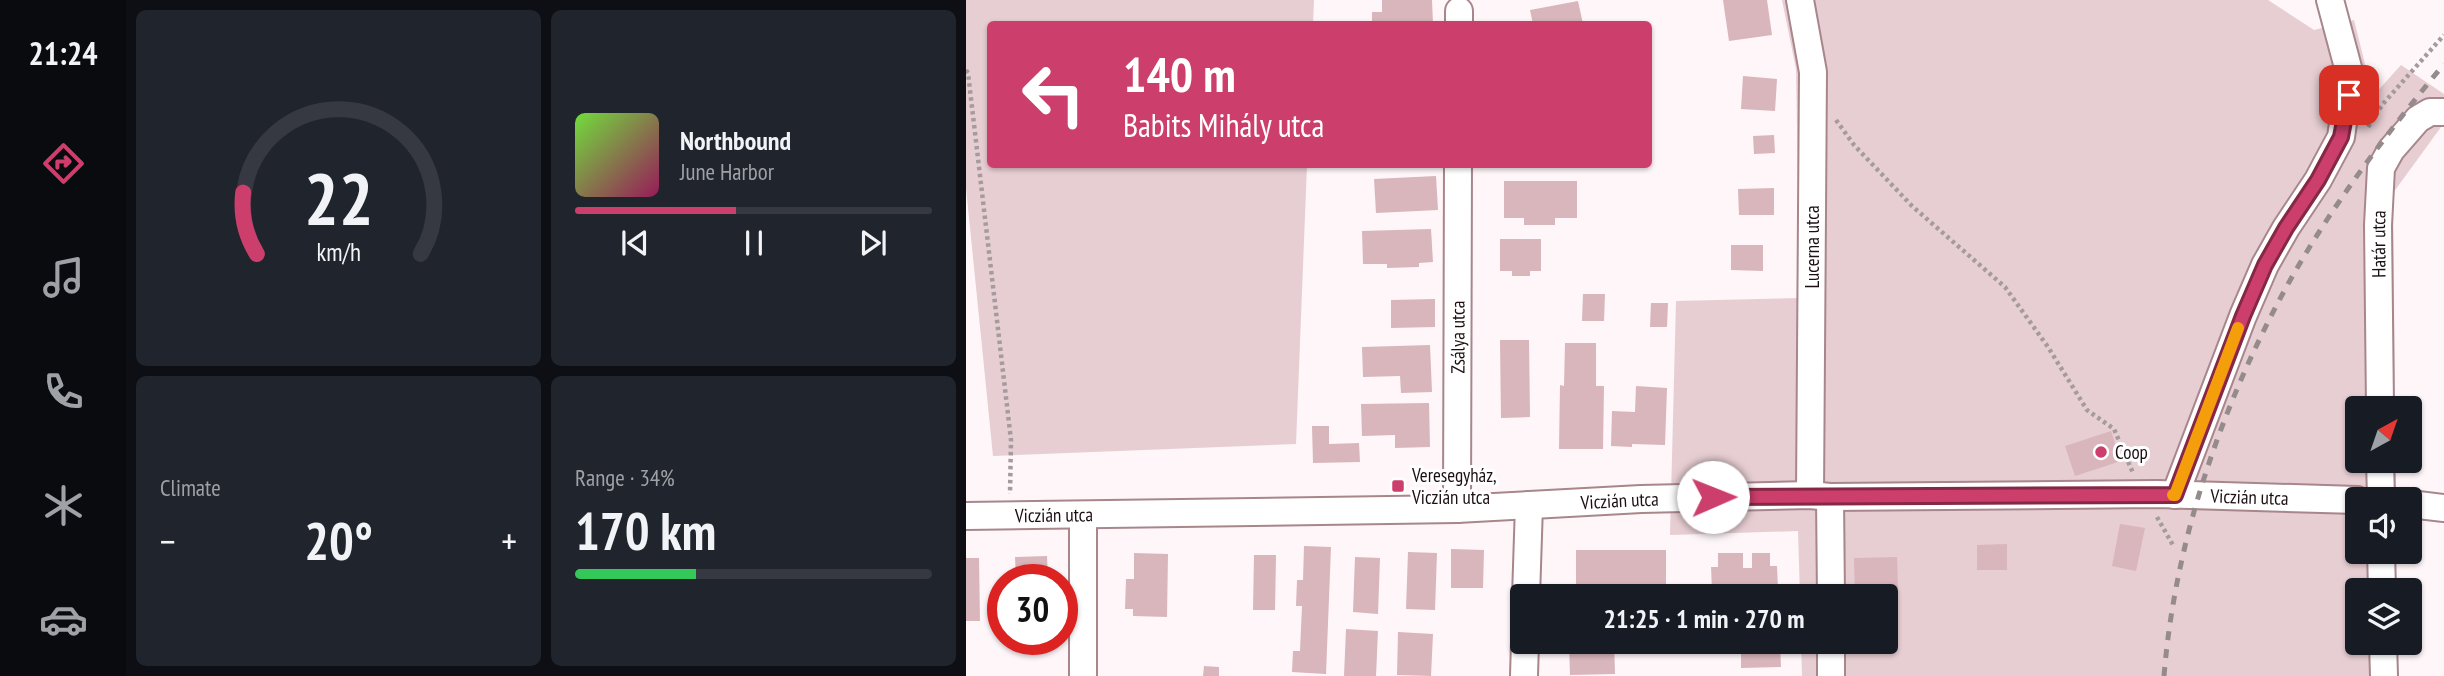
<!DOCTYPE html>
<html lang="en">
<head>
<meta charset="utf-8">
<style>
  body { margin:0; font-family:"PT Sans Narrow",sans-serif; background:#20242c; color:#f1f3f6; height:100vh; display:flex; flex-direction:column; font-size:26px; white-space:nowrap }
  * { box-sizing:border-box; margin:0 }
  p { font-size:23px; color:#9ea1a6 }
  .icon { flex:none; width:38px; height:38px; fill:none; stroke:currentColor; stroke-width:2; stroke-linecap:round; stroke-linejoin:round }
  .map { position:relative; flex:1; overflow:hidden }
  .side { display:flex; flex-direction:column; gap:10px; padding:10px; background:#0d0f14; width:840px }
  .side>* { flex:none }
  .banner { position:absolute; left:21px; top:21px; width:665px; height:147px; border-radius:7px; box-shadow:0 2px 5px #0004; background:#cc3e6c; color:#fff; overflow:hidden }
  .needle { width:46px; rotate:40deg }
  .buttons { position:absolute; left:1379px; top:396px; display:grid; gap:14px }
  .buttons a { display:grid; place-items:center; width:77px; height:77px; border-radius:7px; background:#171b24; box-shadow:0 2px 5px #0004; font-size:35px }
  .speed { position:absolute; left:21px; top:564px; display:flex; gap:14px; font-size:35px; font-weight:700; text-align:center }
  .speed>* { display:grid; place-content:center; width:91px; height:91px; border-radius:50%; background:#171b24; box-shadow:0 2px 5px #0004; line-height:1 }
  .speed .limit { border:10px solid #d22; background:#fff; color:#111 }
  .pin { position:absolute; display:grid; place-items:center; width:60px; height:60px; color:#fff; margin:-30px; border-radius:14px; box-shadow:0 4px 10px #0006 }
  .me { position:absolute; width:77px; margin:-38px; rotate:89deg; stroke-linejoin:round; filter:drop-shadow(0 0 5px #0008) }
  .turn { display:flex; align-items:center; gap:24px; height:147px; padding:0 21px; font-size:32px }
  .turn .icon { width:91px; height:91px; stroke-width:2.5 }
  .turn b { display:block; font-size:49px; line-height:60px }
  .big { font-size:52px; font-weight:700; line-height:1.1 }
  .side .tile { flex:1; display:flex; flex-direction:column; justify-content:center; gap:10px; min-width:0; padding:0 24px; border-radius:10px; background:#20242c }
  .side .dial { align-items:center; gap:0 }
  .dial svg { height:182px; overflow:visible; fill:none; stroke:#363941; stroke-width:7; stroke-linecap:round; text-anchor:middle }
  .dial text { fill:#f1f3f6; stroke:none }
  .song { display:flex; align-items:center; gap:21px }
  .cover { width:84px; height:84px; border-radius:10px; background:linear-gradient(135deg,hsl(100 70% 55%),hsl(330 70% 35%)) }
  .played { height:7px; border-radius:4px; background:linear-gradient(90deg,#cc3e6c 45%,#363941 45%) }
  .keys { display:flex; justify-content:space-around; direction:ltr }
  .heat { display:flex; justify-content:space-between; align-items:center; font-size:38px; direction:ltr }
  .charge { height:10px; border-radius:5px; background:linear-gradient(90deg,#34c759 34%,#363941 0) }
  .side .tiles { flex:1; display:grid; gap:10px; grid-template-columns:repeat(2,1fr) }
  .trip { position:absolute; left:544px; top:584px; width:388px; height:70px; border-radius:7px; background:#171b24; box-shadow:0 2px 5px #0004; font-weight:700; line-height:70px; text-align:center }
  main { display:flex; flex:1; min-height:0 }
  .menu { display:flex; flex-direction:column; width:126px; justify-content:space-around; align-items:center; background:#090b0e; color:#9ea1a6 }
  .menu .icon { width:49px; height:49px }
  .menu .on { color:#cc3e6c }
  .menu b { font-size:32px; color:#f1f3f6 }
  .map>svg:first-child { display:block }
  .green { fill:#e7ced3 }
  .building { fill:#d9b5bc }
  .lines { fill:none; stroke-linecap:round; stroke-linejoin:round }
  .street-casing { stroke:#a7868c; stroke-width:30 }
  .path { stroke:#a59b9e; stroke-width:4.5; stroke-dasharray:3.5 3.5; stroke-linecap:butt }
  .street { stroke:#fff; stroke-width:26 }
  .rail { stroke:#958b8d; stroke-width:5; stroke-dasharray:9 9; stroke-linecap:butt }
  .route-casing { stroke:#852846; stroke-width:18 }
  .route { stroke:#cc3e6c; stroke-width:12 }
  .slow { stroke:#f59e0b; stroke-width:12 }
  .poi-dot { fill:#cc3e6c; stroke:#fff; stroke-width:2.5 }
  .labels { text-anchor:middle; stroke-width:6; stroke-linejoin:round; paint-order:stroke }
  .street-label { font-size:19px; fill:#1c0f12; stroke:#fff }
  .poi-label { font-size:19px; fill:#1c0f12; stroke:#fff; text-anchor:start }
</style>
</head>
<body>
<main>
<nav class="menu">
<b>21:24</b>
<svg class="icon on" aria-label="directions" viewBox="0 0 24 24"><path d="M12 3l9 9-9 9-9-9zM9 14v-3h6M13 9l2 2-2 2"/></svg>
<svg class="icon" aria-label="music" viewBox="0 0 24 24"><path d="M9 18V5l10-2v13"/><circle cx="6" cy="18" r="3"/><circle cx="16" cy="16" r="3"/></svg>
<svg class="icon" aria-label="phone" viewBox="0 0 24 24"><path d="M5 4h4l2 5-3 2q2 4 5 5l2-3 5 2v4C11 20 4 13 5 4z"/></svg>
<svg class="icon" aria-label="climate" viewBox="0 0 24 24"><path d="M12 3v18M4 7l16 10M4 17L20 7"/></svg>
<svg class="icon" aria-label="car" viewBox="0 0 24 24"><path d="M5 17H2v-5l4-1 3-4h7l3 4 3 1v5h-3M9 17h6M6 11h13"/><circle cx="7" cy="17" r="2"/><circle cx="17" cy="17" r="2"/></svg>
</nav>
<section class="side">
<div class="tiles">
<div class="tile dial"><svg viewBox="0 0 100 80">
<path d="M14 69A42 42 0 1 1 86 69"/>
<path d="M14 69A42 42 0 0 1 8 42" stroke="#cc3e6c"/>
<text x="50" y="56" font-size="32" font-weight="700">22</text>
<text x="50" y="72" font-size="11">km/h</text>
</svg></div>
<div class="tile">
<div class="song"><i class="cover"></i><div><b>Northbound</b><p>June Harbor</p></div></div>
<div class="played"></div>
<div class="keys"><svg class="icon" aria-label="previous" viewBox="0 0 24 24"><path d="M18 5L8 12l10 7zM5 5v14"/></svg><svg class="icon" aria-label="pause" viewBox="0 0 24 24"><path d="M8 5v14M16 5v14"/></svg><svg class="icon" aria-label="next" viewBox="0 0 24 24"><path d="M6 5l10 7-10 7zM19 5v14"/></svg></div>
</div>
<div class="tile"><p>Climate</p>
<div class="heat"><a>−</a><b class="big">20°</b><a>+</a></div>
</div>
<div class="tile"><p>Range · 34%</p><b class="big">170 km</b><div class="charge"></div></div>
</div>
</section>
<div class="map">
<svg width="1478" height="676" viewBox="0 0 1478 676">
  <rect width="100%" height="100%" fill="#fef6f8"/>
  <g class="green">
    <polygon points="0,0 348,0 347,24 24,24 24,164 341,165 330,444 27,456 0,188"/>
    <polygon points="816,0 1302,0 1348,30 1388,20 1407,96 1435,65 1478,94 1478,123 1427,193 1429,408 1391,408 1391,460 1430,460 1430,499 1391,499 1391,551 1430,551 1430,590 1391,590 1391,642 1429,642 1429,676 836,676 835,642 920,642 920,597 834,597 832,531 704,535 710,301 834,298 830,69"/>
  </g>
  <g class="building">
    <polygon points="416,0 466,0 467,24 406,24 406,12 416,12"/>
    <polygon points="757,0 801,0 806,35 763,41"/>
    <polygon points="612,1 617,24 567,24 564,10"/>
    <polygon points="777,76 811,79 809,111 775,109"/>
    <polygon points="808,135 809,153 788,154 787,136"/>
    <polygon points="470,176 472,210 410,213 408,179"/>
    <polygon points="538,181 611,181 611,218 589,218 589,225 558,225 558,218 538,218"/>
    <polygon points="808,188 808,215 773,215 772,189"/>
    <polygon points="465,229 467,262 453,263 453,267 421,268 421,264 397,264 396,231"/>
    <polygon points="534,239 575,239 575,271 564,271 564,276 546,276 546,271 534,271"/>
    <polygon points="765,245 797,245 797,271 765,270"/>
    <polygon points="617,294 639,294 638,321 616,321"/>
    <polygon points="469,299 469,327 425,328 425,300"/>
    <polygon points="685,303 702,303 701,327 684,327"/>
    <polygon points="534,340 563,340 564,417 535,418"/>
    <polygon points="599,343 630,343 630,386 638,386 637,449 593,449 594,385 598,386"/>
    <polygon points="464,345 466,392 435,393 434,376 397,377 396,347"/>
    <polygon points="670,386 701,388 699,445 666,444 666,447 645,446 646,411 669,412"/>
    <polygon points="463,403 464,447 429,448 429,435 396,436 395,404"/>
    <polygon points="346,426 363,426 363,444 393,443 394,462 347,463"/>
    <polygon points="1145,431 1155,461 1109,476 1099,446"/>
    <polygon points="1154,524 1179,528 1170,571 1146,566"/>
    <polygon points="1041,544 1041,570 1011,570 1011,545"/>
    <polygon points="338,546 365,547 360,674 326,672 327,651 334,651 336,606 330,606 331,580 337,580"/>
    <polygon points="485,549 518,550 517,588 485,588"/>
    <polygon points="610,550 700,550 700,588 651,588 651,597 610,597"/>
    <polygon points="442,552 471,553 469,610 440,609"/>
    <polygon points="168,553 202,554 201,617 167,616 167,609 159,609 160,579 168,579"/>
    <polygon points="752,553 777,553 777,568 786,568 786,553 804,553 804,566 811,566 812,589 801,589 801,597 781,597 781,589 746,590 745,567 752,567"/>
    <polygon points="288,555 310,555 309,610 287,610"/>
    <polygon points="81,556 82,579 50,579 49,557"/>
    <polygon points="389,557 414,558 412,614 387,612"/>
    <polygon points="931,557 932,588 925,588 926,644 920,644 920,597 889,597 888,558"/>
    <polygon points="0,558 13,558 14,621 0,621"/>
    <polygon points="380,629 412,631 410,676 378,676"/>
    <polygon points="432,632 467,634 465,676 431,675"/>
    <polygon points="603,642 648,642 649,674 604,675"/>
    <polygon points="775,642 814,642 815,667 775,668"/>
    <polygon points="238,666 253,667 253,676 237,676"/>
  </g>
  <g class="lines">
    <g class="street-casing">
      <g id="street">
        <polyline points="834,0 847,72 844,495"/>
        <polyline points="493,24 493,11"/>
        <path id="s1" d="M 1414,408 L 1412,225 L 1415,168 L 1425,150 L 1452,119 L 1464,112 L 1478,112"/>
        <polyline points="1414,460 1415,499"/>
        <polyline points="1209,495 1277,316 1299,265 1320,228 1352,180 1375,137 1384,75 1364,0"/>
        <polyline points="864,497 865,597"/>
        <polyline points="1444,504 1478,508"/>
        <path id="s2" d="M 491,509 L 492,164"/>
        <path id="s3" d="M 0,516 L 491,509 L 675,499 L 844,495 L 864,497 L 1191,494 L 1391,500"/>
        <polyline points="1415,551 1416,590"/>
        <polyline points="560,597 563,505"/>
        <polyline points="1417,642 1418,676"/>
        <polyline points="117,676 117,515"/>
        <polyline points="558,676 559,642"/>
        <polyline points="865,676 865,642"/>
      </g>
    </g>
    <g class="path">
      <polyline points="0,70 2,73 45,440 44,494"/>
      <polyline points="870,120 888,145 946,206 1039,287 1082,347 1121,410 1148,429 1167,473"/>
      <polyline points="1402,127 1416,105 1478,35"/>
      <polyline points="1191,517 1208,547"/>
    </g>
    <use href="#street" class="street"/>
    <path class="rail" d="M 1198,676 C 1209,540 1256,404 1322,284 C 1366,205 1421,133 1478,64"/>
  </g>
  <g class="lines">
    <g class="route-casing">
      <polyline id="route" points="747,497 1209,495 1277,316 1299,265 1320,228 1352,180 1375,137 1383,95"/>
    </g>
    <use href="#route" class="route"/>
    <polyline class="slow" points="1207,495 1209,495 1272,328"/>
  </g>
  <g class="poi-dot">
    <circle cx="1135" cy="452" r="7"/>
    <rect x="425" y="479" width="14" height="14" rx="3.5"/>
  </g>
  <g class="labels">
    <g class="street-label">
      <text dy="7" stroke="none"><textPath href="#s1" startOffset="164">Határ utca</textPath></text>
      <text transform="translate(846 247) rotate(-90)" y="7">Lucerna utca</text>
      <text dy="7" stroke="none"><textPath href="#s2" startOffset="172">Zsálya utca</textPath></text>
      <text dy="7" stroke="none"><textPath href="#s3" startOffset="1284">Viczián utca</textPath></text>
      <text dy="7" stroke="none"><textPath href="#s3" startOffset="654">Viczián utca</textPath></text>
      <text dy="7" stroke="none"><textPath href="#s3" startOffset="88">Viczián utca</textPath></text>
    </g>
    <g class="poi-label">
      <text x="1149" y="459">Coop</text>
      <text x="446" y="482">Veresegyház,<tspan x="446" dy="22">Viczián utca</tspan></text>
    </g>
  </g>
</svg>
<div class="buttons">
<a><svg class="needle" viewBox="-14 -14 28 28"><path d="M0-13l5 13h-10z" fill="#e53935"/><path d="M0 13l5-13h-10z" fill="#9ea1a6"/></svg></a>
<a><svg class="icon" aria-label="sound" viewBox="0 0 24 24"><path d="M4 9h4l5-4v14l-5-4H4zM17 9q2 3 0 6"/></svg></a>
<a><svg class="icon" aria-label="layers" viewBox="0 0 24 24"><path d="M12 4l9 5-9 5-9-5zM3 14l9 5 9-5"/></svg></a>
</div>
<div class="speed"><div class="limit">30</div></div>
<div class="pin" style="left:1383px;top:95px;background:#d93025"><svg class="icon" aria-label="arrive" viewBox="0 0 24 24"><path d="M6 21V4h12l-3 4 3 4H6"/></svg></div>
<svg class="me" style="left:747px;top:497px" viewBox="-20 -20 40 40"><circle r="19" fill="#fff"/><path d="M0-13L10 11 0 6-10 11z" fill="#cc3e6c"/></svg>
<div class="trip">21:25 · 1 min · 270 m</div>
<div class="banner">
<div class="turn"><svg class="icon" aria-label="left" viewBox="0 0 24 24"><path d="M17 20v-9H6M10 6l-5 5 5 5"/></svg><div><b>140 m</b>Babits Mihály utca</div></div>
</div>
</div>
</main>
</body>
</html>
